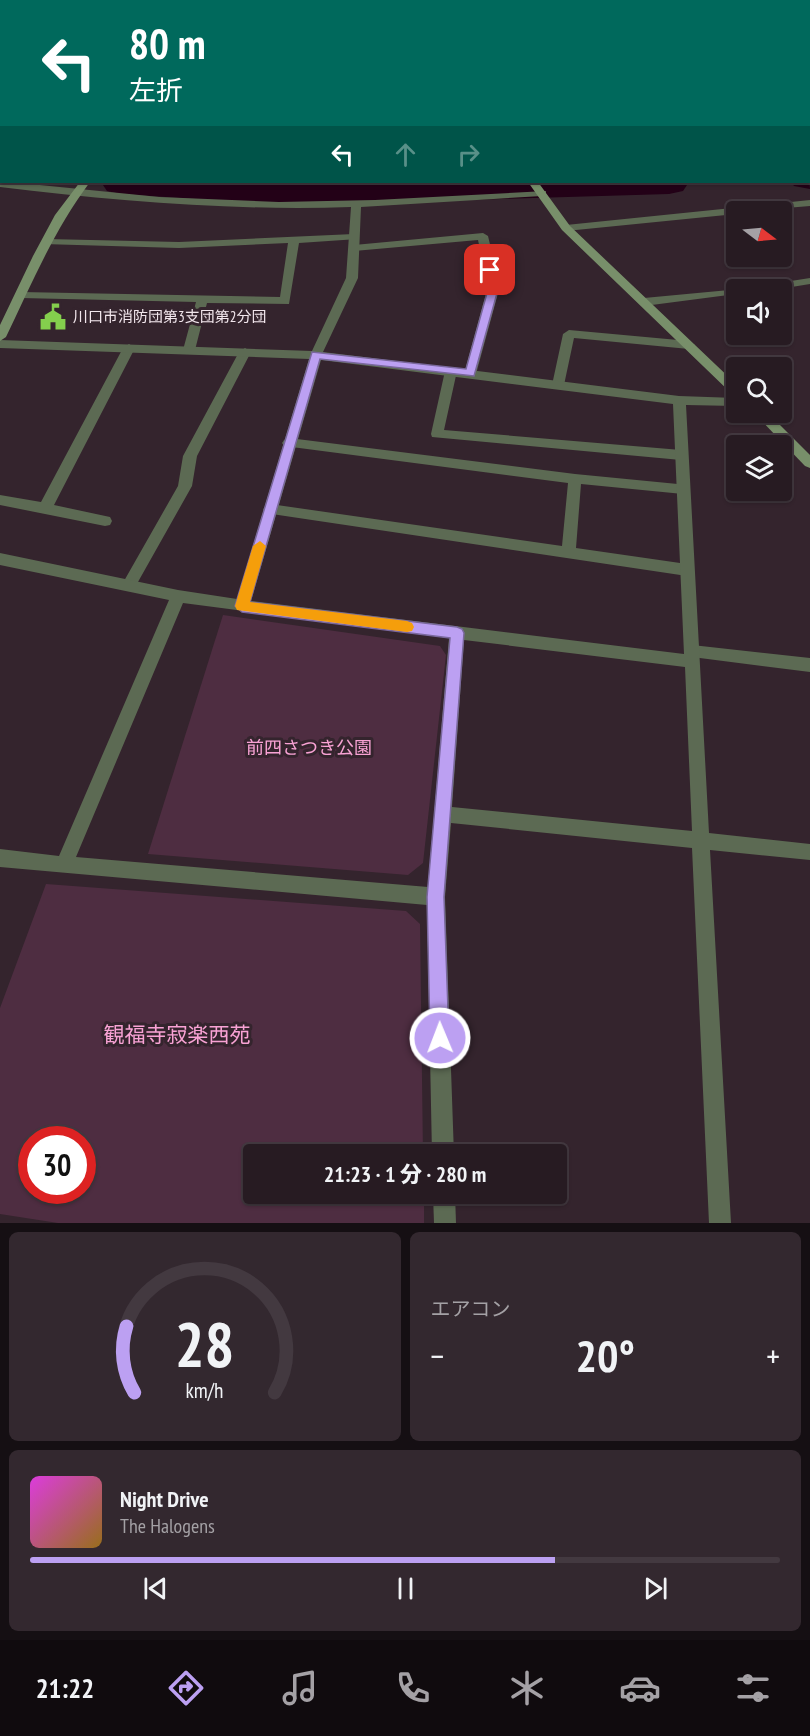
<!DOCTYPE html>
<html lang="ja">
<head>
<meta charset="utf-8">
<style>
  body { margin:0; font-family:"PT Sans Narrow","Noto Sans JP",sans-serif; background:#33282f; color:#f1f3f6; height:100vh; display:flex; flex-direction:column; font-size:22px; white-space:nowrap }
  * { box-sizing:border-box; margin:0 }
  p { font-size:20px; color:#a4a1a5 }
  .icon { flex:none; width:33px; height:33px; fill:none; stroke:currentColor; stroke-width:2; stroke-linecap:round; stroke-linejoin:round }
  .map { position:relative; height:1223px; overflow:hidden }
  .side { display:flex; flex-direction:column; gap:9px; padding:9px; background:#150f13; flex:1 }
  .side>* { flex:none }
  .banner { position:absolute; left:0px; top:0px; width:810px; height:183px; box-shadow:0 2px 4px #0004,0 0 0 2px #433940; background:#00695c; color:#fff; overflow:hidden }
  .needle { width:39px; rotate:106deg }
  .fabs { position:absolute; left:726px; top:201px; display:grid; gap:12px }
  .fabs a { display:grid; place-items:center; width:66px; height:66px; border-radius:6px; background:#271b22; box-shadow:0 2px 4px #0004,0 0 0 2px #433940; font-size:30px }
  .speed { position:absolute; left:18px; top:1126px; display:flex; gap:12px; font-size:30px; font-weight:700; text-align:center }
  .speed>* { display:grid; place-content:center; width:78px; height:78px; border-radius:50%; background:#271b22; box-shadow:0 2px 4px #0004,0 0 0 2px #433940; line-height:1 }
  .speed .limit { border:9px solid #d22; background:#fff; color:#111 }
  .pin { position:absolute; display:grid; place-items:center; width:51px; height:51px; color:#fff; margin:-26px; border-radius:12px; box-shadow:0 3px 9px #0006 }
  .me { position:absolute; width:66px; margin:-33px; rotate:359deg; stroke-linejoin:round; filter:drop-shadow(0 0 4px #0008) }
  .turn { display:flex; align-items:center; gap:21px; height:126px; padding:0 30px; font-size:27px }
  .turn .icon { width:78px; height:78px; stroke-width:2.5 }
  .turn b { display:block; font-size:42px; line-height:51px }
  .lanes { display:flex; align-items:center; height:57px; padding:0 30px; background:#0003; justify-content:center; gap:30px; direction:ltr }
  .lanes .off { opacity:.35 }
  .big { font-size:45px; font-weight:800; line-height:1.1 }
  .side .tile { flex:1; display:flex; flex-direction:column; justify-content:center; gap:9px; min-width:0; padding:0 21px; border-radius:9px; background:#33282f }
  .side .dial { align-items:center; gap:0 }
  .dial svg { height:156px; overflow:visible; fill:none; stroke:#433940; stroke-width:7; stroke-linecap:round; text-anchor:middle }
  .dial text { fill:#f1f3f6; stroke:none }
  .song { display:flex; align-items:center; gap:18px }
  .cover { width:72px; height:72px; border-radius:9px; background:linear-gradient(135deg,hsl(300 70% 55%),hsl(40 70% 35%)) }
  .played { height:6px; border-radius:3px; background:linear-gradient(90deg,#bca0f2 70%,#433940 70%) }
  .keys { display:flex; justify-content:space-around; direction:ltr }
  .heat { display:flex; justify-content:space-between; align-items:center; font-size:33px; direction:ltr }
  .side .tiles { flex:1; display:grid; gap:9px; grid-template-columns:1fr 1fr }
  .tile:last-child { grid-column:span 2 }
  .trip { position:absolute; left:243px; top:1144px; width:324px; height:60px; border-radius:6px; background:#271b22; box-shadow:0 2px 4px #0004,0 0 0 2px #433940; font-weight:800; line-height:60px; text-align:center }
  .menu { display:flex; height:96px; justify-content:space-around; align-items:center; background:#100b0e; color:#a4a1a5 }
  .menu .icon { width:42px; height:42px }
  .menu .selected { color:#bca0f2 }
  .menu b { font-size:27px; color:#f1f3f6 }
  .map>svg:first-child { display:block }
  .green { fill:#4e2d41; fill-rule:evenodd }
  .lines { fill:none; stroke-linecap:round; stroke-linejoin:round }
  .river { fill:#230117; fill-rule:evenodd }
  .lane { fill:#5c6a53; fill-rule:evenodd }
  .street { fill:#5c6a53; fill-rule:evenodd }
  .secondary { fill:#788f6a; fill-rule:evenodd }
  .route { fill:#bca0f2; stroke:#7a689d; stroke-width:1.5 }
  .slow { fill:#f59e0b }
  .labels { text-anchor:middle; stroke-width:6; stroke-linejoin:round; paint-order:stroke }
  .far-poi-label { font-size:15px; fill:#f1e6ec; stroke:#34242d; text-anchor:start }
  .park-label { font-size:18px; fill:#f8a2d4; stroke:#34242d }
  .near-park-label { font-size:21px; fill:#f8a2d4; stroke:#34242d }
</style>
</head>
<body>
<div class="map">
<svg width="810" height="1223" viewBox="0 0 810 1223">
  <rect width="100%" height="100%" fill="#34242d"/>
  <g class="green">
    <polygon points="223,615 440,646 446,655 423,863 408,875 148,854"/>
    <path d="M 46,884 L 406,911 L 420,924 L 423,1155 L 254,1155 L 254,1194 L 424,1194 L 424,1223 L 58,1223 L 0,1214 L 0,1008 ZM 32,1140 L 82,1140 L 82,1191 L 32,1191 Z"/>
  </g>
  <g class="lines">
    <g class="river">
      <polygon points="0,156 2,156 2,181 0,180"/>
      <polygon points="808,165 810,189 794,186 791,182 808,182"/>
      <polygon points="101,182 689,182 683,191 669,194 364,203 256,203 121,194 107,191"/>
    </g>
    <g class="lane">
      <polygon points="484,0 500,0 501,1 485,2"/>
      <polygon points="688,0 696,0 697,2 689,2"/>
      <polygon points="780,0 788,0 789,2 781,2"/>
      <rect x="808" y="20" width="2" height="5"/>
      <polygon points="808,102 810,103 810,110 808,109"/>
      <polygon points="483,233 488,236 500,286 476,374 470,378 464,374 488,286 478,240 354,251 349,248 354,245"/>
      <polygon points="354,234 358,235 358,239 299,243 289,304 207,303 195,350 189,354 183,350 196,302 21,298 15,295 21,292 280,297 288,243 179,248 43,244 42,242 47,239 179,242"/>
      <polygon points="569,330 689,341 695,345 689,349 574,338 564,385 558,389 552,385 563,334"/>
      <polygon points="129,344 135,348 54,505 110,517 112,521 110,525 105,526 0,505 0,495 41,502 123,348"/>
      <polygon points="245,348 251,352 197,456 192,486 134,589 124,589 122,585 124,581 178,486 183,456 239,352"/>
      <polygon points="451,367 457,371 444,430 681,450 688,455 681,460 432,437 431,434 445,371"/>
      <polygon points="289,438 575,474 688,485 690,489 683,494 581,484 576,548 687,564 692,566 694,570 692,574 687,576 265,513 263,509 270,504 562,546 568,483 284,446 282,443 284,440"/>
      <polygon points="692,645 810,658 810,672 692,657 687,656 684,651 687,646"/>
    </g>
    <g class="street">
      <polygon points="178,0 187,0 177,2"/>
      <rect x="493" y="0" width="8" height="2"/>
      <rect x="647" y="0" width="8" height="2"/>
      <rect x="808" y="26" width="2" height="6"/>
      <rect x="0" y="51" width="2" height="6"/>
      <rect x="808" y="111" width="2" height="6"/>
      <polygon points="0,150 2,150 2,157 0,156"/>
      <path d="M 0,181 L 159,197 L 279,202 L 375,200 L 546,191 L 546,195 L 542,196 L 361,207 L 358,278 L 323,352 L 679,396 L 736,398 L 736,406 L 686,405 L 709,833 L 810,844 L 810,860 L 710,850 L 731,1223 L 709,1223 L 692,848 L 451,823 L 445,897 L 454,1155 L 432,1155 L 427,905 L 0,867 L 0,849 L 59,856 L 169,600 L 0,565 L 0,553 L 178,590 L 237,599 L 309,359 L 0,348 L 0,340 L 312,351 L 346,278 L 351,207 C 233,211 116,201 0,187 ZM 321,360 L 673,404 L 684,654 L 251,601 ZM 183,603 L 449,638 L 428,887 L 76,857 ZM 464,640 L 685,667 L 692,831 L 452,807 Z"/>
      <polygon points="810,200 810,206 736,212 736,214 566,231 561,228 566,225"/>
      <polygon points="810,278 810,284 773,290 736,290 736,294 644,306 638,302 644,298 740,289"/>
      <polygon points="433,1194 455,1194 456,1223 434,1223"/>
    </g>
    <g class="secondary">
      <polygon points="81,0 89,0 80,2"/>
      <rect x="308" y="0" width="8" height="2"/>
      <polygon points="2,94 2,101 0,102 0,95"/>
      <path d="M 80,182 L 90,182 C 54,230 32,283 6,337 L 0,341 L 0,325 L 33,256 L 55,215 Z"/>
      <polygon points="528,182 538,182 570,226 736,384 736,395 732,394 562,230"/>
      <polygon points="753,412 767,412 810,455 810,468 805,466"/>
    </g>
  </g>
  <polygon class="route" points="487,267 495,270 499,286 474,376 320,359 250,602 457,627 462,629 464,633 444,897 449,1038 446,1044 440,1047 433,1044 430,1038 427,897 450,638 242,612 235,606 312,352 466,369 489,286"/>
  <polygon class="slow" points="260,541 266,546 250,602 407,621 412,623 414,627 412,631 407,632 237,610 235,606 253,546"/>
  <defs>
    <g id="civic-bare" transform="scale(2.07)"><path d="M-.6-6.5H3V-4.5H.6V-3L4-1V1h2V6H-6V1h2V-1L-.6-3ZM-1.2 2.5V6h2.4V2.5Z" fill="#84cf4d" stroke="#34242d" stroke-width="2.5" paint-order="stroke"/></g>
  </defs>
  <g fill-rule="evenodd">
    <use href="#civic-bare" x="53" y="317"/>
  </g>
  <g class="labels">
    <g class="far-poi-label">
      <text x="73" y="322">川口市消防団第3支団第2分団</text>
    </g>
    <g class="park-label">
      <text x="309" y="754">前四さつき公園</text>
    </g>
    <g class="near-park-label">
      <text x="177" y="1042">観福寺寂楽西苑</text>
    </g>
  </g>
</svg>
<div class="fabs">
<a><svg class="needle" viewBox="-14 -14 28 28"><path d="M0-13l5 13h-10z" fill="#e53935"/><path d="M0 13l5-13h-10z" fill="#a4a1a5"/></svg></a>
<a><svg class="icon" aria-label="sound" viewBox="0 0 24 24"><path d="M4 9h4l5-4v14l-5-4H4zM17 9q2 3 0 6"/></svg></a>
<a><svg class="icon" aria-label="search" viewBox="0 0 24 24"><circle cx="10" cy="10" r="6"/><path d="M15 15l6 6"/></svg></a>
<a><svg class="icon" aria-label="layers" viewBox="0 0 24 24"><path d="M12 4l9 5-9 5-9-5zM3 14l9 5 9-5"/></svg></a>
</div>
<div class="speed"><div class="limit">30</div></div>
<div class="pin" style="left:490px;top:270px;background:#d93025"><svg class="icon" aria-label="arrive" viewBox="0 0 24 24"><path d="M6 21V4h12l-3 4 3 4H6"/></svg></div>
<svg class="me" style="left:440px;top:1038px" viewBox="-20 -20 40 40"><circle r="17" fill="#bca0f2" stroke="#fff" stroke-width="3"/><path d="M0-11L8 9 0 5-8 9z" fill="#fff"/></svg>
<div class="trip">21:23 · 1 分 · 280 m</div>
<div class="banner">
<div class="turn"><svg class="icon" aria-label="left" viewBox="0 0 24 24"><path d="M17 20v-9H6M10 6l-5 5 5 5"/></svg><div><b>80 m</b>左折</div></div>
<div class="lanes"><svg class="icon" aria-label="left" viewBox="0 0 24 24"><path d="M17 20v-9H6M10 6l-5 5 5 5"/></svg><svg class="icon off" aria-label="ahead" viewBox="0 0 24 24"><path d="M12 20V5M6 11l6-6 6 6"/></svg><svg class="icon off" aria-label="right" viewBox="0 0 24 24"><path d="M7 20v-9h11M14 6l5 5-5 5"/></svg></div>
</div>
</div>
<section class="side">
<div class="tiles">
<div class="tile dial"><svg viewBox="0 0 100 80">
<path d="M14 69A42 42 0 1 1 86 69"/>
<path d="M14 69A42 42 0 0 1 10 35" stroke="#bca0f2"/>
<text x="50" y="56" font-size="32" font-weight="700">28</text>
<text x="50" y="72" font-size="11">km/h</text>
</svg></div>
<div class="tile"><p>エアコン</p>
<div class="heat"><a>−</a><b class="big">20°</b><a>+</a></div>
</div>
<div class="tile">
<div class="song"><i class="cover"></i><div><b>Night Drive</b><p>The Halogens</p></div></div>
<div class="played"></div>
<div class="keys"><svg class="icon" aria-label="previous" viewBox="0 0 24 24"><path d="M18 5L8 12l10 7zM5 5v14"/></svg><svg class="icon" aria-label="pause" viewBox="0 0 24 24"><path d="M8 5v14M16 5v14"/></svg><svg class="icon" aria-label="next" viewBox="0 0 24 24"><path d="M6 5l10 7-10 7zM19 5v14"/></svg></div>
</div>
</div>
</section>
<nav class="menu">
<b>21:22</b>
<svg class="icon selected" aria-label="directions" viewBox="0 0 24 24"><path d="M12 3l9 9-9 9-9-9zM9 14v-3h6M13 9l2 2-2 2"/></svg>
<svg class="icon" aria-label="music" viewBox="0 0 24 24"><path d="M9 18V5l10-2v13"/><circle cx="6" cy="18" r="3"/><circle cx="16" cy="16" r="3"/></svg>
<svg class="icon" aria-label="phone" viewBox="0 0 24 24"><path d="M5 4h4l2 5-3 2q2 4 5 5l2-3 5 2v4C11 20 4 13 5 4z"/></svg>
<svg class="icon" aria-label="climate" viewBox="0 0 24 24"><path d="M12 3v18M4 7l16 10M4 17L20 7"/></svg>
<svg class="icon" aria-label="car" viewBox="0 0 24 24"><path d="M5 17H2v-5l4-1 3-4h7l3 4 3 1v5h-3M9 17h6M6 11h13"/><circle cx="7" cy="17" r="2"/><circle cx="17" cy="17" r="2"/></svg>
<svg class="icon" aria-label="filters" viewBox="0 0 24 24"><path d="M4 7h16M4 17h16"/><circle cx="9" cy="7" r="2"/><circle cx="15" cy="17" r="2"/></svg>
</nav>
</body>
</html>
